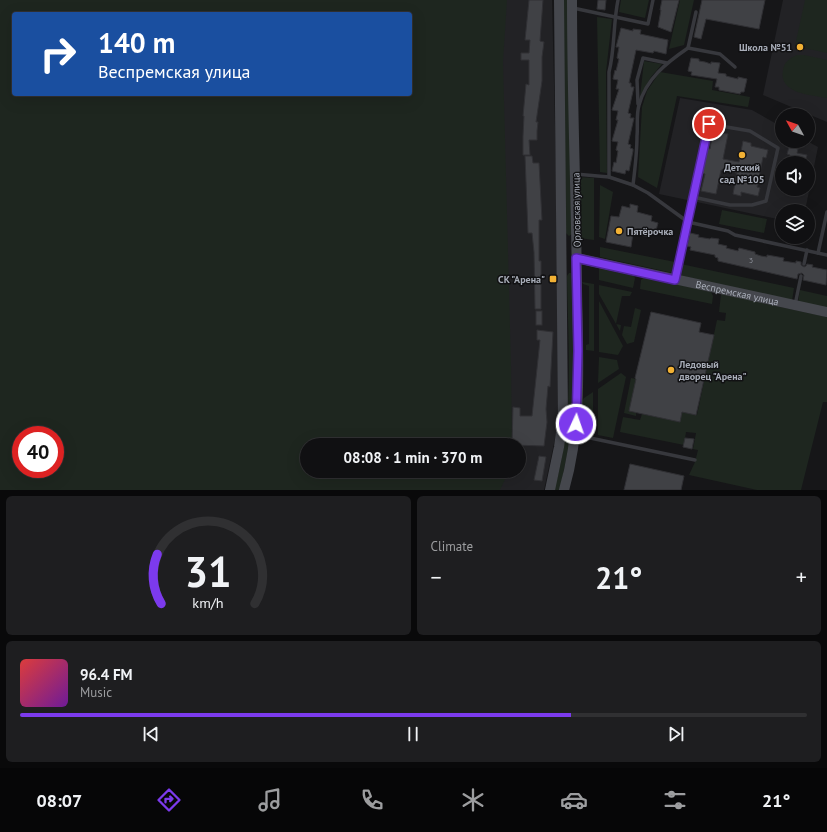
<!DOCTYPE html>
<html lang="en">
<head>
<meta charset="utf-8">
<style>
  body { margin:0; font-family:"PT Sans",sans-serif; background:#1e1e20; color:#f1f3f6; height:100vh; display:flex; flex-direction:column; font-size:15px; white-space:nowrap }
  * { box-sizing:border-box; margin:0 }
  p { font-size:13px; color:#9c9d9f }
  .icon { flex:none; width:22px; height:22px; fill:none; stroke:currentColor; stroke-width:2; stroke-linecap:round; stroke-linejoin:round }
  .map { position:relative; height:490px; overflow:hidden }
  .details { display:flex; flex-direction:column; gap:6px; padding:6px; background:#09090a; flex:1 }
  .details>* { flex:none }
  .banner { position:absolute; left:12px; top:12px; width:400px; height:84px; border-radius:4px; box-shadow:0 4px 16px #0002,0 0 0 1px #303032; background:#1a4fa0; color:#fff; overflow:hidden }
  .needle { width:26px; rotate:310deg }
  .controls { position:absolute; left:775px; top:108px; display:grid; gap:8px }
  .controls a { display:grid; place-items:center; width:40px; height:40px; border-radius:50%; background:#101012; box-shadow:0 4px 16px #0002,0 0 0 1px #303032; font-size:20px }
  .speed { position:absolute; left:12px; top:426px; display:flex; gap:8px; font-size:20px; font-weight:700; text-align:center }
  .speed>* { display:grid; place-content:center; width:52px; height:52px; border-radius:50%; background:#101012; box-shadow:0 4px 16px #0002,0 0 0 1px #303032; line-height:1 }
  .speed .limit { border:6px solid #d22; background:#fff; color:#111 }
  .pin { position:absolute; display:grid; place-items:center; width:34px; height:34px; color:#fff; margin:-17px; border:2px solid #fff; border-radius:50%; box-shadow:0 1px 4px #0007 }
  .me { position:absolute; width:44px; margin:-22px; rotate:3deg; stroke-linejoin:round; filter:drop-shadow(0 0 3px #0008) }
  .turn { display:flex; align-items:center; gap:14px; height:84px; padding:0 20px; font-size:18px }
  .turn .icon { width:52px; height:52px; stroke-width:2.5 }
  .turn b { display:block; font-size:28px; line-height:34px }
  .big { font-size:30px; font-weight:700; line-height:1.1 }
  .details .card { flex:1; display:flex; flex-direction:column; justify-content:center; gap:6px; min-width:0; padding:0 14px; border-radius:6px; background:#1e1e20 }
  .details .dial { align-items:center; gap:0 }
  .dial svg { height:104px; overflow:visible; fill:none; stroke:#303032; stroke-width:7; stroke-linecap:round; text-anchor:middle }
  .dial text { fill:#f1f3f6; stroke:none }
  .song { display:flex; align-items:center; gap:12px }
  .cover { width:48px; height:48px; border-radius:6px; background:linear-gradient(135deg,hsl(0 70% 55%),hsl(280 70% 35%)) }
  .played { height:4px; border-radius:2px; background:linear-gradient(90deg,#7c3aed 70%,#303032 70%) }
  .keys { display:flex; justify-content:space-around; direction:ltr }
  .heat { display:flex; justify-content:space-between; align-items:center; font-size:22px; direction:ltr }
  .details .tiles { flex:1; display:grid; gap:6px; grid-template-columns:1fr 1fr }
  .card:last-child { grid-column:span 2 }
  .trip { position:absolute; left:300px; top:438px; width:226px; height:40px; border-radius:20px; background:#101012; box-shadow:0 4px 16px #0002,0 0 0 1px #303032; font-weight:700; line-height:40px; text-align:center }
  .dock { display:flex; height:64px; justify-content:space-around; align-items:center; background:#060607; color:#9c9d9f }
  .dock .icon { width:28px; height:28px }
  .dock .current { color:#7c3aed }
  .dock b { font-size:18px; color:#f1f3f6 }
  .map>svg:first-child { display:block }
  .built { fill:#222225; fill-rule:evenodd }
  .green { fill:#1e261f; fill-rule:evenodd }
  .building { fill:#404145; stroke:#303034 }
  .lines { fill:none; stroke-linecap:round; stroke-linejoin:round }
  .lane { stroke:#37383d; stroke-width:3.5 }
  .secondary { stroke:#45474d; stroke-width:10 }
  .route-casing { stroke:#51269a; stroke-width:10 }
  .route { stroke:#7c3aed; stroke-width:7 }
  .poi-dot { fill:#f2b134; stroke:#111113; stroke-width:1.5 }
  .labels { text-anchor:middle; stroke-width:3; stroke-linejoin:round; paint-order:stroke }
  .number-label { font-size:8px; fill:#8e929b }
  .poi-label { font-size:10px; font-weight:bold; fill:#a8adb8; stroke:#111113; text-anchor:end }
  .street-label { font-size:10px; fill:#a8adb8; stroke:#111113 }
</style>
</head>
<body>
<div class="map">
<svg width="827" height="490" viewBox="0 0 827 490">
  <rect width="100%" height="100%" fill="#161618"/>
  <g class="built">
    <polygon points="496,0 552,0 556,169 559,420 544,490 493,490 468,471 519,471 519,445 411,445"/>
    <polygon points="783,0 827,0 827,122 763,95"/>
    <path d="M 680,98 L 752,110 L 782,127 L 782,141 L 807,141 L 818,147 L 806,206 L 797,211 L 782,211 L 782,220 L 659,194 ZM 782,163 L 808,163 L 808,189 L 782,189 Z"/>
  </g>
  <g class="green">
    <path d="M 0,0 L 507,0 L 503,62 L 511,366 L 512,445 L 307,445 L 307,471 L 509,471 L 500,490 L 0,490 ZM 14,14 L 410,14 L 410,94 L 14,94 ZM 21,435 L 55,435 L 55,469 L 21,469 Z"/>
    <polygon points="562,0 568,0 572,234 569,236 566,233"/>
    <polygon points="621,0 649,0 645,18 619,12"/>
    <polygon points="680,0 694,0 684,45 669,49"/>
    <polygon points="805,0 827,0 827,53 795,46"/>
    <polygon points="597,17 612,19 606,72 607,173 600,172"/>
    <path d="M 797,55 L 804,55 L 827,60 L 827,98 C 812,95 778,94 783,70 C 784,62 790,58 797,55 Z"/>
    <polygon points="644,61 662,64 651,77 640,97"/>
    <polygon points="660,72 713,81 712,90 750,97 748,107 677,96 657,188 638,177 642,107 647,91"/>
    <polygon points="578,177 594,178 594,240 579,238"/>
    <polygon points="600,185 613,192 605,239 599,237"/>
    <polygon points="722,210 767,219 764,233 719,224"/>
    <polygon points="600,247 675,262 673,273 600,257"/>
    <polygon points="681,264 794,288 792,301 679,275"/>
    <polygon points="599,267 633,274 635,278 633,288 599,280"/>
    <path d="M 569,273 L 571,273 L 572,276 L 574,364 L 572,429 L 560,490 L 554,490 C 575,421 568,347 567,276 Z"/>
    <polygon points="644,277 711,292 713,296 712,304 640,289 641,280"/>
    <polygon points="582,282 594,284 594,351 586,350 586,345 589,344 589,286 583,284"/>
    <polygon points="599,285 632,292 630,296 622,296 616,324 621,325 620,331 599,294"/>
    <polygon points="800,290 827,296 827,309 798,303"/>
    <polygon points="721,294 827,317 827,402 823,402 801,490 757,490 689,475 695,462 698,450 693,449 696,433 686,432 684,445 620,432 623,417 640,420 642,414 680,422 682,412 697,415 717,320 725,321 726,313 719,312"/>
    <polygon points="599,301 623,346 618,355 599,352"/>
    <polygon points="635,308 641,310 634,342 627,344 622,335 624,326 631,327"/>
    <polygon points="599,357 617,360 619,369 598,383"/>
    <polygon points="621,373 626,377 613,438 598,435 598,389"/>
    <polygon points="631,378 636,379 629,411 636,413 636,416 624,413"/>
    <polygon points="593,392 593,434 583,432 580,429 582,401 584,398"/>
  </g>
  <g class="building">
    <polygon points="529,0 543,0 540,41 544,42 542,57 542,81 536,122 538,122 537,131 537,140 529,140 530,155 523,155 523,136 524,116 523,116 526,84 529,85 529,60 521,60 521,53 529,53 530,40 525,40"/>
    <polygon points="598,0 606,0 605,10 597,9"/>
    <polygon points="662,0 679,0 671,32 658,27 661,10 660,10"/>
    <polygon points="702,0 765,0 759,29 706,19 701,39 694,37"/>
    <polygon points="621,28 633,31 633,29 641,30 640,34 668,40 666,54 654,51 653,53 636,50 629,83 631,83 631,87 634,87 628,113 631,114 630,118 634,118 628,144 631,145 630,148 633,149 633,151 629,171 626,170 625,174 612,171 614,162 616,163 618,151 616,150 618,142 612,141 618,120 616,120 618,111 612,110 619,89 616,89 618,80 613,79 615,70 616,71 619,59 617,58 619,47 616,47"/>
    <polygon points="691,58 699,59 699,61 705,62 711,64 711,62 720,63 718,73 726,74 726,76 738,79 738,77 747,79 744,92 741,92 740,94 719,90 719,87 715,87 717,79 691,75 692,72 688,71"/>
    <polygon points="713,132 728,134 723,159 739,162 743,141 751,143 751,146 768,150 766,158 763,157 757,187 760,188 758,196 741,192 741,196 733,194 737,173 721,170 716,194 701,191 705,174 702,173 707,148 710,149"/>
    <polygon points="789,147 798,149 797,153 807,155 805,162 797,160 798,159 790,157 790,155 787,154"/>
    <polygon points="525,156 532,156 533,163 539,163 542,220 539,220 539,261 541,261 541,309 535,309 534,252 532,233 528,233"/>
    <polygon points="630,204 638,206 637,212 652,216 651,221 658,223 655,234 649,233 648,237 633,233 631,247 606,242 611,216 619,217 622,206 630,208"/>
    <polygon points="690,233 699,235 698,237 710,239 711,238 719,239 718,244 727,246 726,248 738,251 739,248 755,252 755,254 761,256 767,257 767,255 784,258 783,261 796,263 796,261 801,262 801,265 804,267 806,266 807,264 813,265 812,267 827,270 826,285 803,280 804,275 802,273 798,274 797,279 718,261 718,258 715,257 715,255 690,250 691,247 687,246"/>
    <rect x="536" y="311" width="6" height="14"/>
    <polygon points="651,312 701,323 699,332 714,335 696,415 682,412 680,422 629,411 636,379 635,378"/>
    <polygon points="537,330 553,332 550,387 548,386 546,409 547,422 544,446 512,445 513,407 520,408 520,416 532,416 540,340 537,340"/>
    <polygon points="685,438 694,439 692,449 683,447"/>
    <polygon points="539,456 546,457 542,481 534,480"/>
    <polygon points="630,464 684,476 681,490 624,490"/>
  </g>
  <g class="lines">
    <g class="lane">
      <polyline points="573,8 648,24 653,0"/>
      <polyline points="688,48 720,54 735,67"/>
      <polyline points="638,104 637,80 643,58 667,63"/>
      <polyline points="575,174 609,177 633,185 648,193 688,222 728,231 735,235 827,255"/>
      <path d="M 609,177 L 609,72 C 615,49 613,24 618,0"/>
      <path d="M 633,185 C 635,169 637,153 637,136 C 638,127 636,115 639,105 C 646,79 666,63 688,48 L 696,12"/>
      <polyline points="818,253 827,212"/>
      <polyline points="804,264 807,250"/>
      <polyline points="676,279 709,124 750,131 778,148 766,201 752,205 730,205 693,197"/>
      <polyline points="795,305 801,276"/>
      <polyline points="576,435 695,460"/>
    </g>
    <g class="secondary">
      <path id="s1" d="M 577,258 L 827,312"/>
      <polyline points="550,490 559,447 563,418 559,0"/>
      <path d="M 564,490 C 583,425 578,355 577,288 C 576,192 572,96 572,0"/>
    </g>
  </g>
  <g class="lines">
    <g class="route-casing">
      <polyline id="route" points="576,424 578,351 576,258 675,280 709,124"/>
    </g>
    <use href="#route" class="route"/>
  </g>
  <g class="poi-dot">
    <circle cx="800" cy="47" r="4"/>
    <circle cx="742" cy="155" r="4"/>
    <circle cx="619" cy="231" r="4"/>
    <rect x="549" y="275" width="8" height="8" rx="2"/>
    <circle cx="671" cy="370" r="4"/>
  </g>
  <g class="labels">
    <g class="number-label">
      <text x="751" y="263">3</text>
    </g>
    <g class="poi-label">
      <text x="792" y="51">Школа №51</text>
      <text x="742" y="171" text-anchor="middle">Детский<tspan x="742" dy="12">сад №105</tspan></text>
      <text x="627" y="235" text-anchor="start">Пятёрочка</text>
      <text x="545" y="283">СК "Арена"</text>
      <text x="679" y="368" text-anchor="start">Ледовый<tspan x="679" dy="12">дворец "Арена"</tspan></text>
    </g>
    <g class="street-label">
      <text transform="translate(576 210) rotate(-91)" y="4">Орловская улица</text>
      <text dy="4" stroke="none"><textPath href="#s1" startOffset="164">Веспремская улица</textPath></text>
    </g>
  </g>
</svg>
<div class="controls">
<a><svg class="needle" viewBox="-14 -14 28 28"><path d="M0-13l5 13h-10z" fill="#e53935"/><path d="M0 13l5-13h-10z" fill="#9c9d9f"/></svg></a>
<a><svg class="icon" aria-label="sound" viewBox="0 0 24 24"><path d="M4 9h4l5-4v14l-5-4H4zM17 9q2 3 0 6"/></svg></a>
<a><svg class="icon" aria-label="layers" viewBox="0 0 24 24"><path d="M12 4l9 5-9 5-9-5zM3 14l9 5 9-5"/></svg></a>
</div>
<div class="speed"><div class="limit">40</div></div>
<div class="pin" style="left:709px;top:124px;background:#d93025"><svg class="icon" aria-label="arrive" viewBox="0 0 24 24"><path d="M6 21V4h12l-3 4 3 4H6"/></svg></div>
<svg class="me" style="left:576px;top:424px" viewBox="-20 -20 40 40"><circle r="17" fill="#7c3aed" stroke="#fff" stroke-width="3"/><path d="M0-11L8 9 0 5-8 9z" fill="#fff"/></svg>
<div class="trip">08:08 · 1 min · 370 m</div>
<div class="banner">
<div class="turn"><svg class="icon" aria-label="right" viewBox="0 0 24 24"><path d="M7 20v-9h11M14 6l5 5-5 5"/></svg><div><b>140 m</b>Веспремская улица</div></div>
</div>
</div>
<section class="details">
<div class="tiles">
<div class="card dial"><svg viewBox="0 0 100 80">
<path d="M14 69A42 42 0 1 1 86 69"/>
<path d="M14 69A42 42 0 0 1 11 31" stroke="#7c3aed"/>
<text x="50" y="56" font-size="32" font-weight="700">31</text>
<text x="50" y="72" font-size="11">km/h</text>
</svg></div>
<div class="card"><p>Climate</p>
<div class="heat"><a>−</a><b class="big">21°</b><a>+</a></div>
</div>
<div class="card">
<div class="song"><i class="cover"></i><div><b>96.4 FM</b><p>Music</p></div></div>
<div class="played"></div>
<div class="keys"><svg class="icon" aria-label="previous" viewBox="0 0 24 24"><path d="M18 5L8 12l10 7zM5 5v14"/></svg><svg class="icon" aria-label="pause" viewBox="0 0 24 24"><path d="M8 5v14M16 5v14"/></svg><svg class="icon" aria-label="next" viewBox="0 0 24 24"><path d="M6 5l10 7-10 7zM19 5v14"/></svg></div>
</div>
</div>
</section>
<nav class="dock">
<b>08:07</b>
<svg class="icon current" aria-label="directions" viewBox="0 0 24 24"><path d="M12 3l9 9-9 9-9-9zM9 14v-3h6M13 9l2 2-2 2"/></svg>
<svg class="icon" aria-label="music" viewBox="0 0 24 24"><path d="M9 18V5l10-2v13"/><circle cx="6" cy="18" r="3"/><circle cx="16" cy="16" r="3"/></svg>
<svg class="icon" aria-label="phone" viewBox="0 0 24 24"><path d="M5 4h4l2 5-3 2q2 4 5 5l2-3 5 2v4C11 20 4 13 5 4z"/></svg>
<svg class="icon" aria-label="climate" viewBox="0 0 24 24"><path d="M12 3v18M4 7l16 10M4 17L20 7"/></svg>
<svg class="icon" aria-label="car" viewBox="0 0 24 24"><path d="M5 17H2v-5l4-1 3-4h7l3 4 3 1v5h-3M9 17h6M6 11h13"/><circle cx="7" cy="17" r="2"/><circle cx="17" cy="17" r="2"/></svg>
<svg class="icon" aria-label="filters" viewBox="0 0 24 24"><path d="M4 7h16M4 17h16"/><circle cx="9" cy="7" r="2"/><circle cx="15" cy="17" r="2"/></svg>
<b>21°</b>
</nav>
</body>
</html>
